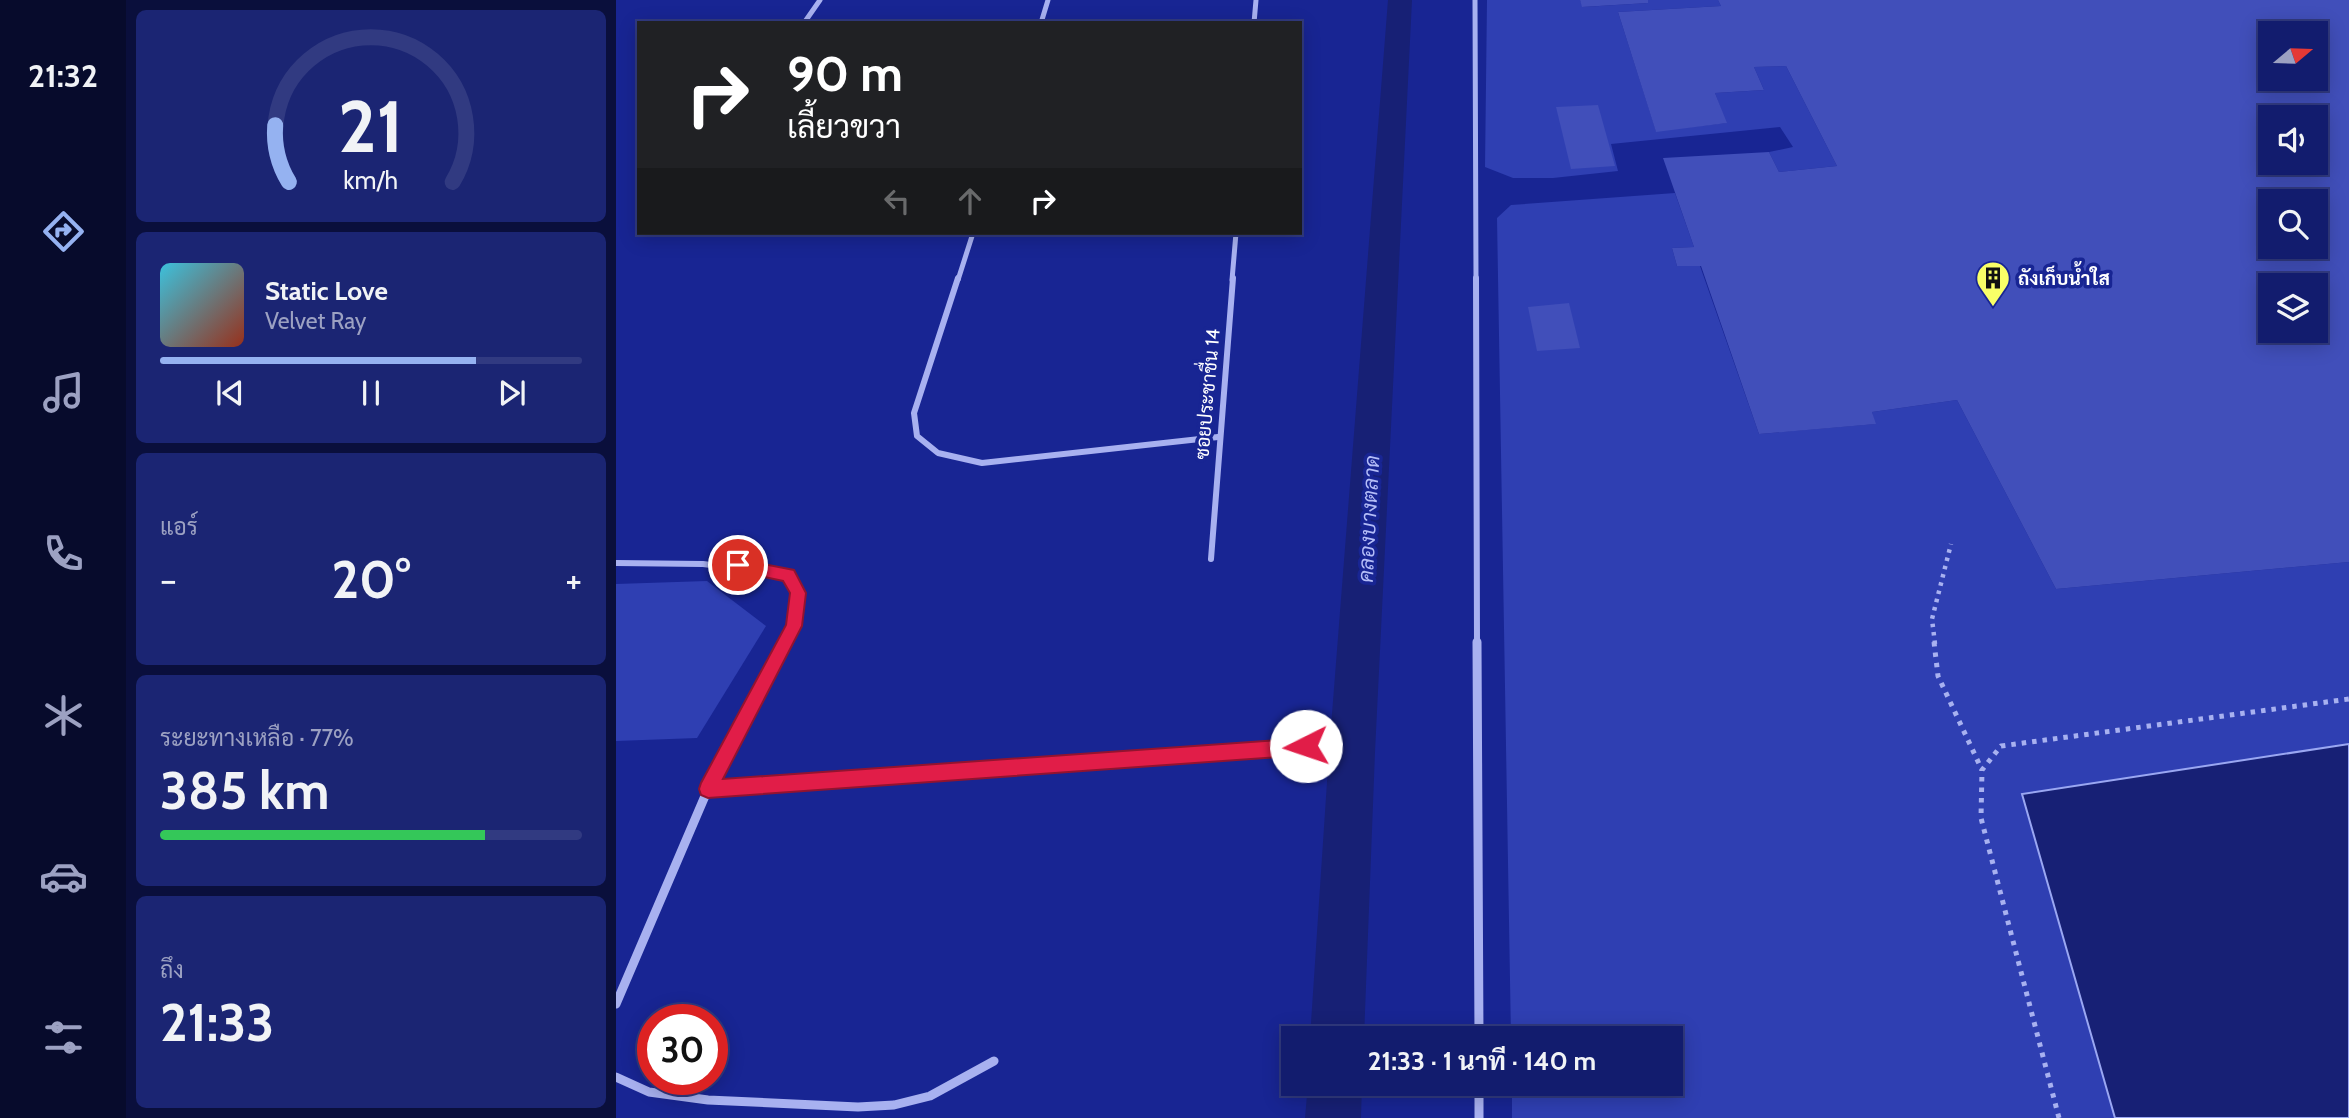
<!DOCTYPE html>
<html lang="th">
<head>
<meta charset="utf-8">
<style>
  body { margin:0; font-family:Cabin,Sarabun,sans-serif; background:#1b2573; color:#f1f3f6; height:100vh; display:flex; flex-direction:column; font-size:26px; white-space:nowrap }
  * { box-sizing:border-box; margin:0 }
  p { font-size:23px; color:#9ca1c2 }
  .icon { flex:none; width:38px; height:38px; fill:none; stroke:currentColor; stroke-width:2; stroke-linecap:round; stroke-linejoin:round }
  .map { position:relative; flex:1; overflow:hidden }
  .sheet { display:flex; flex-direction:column; gap:10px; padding:10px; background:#0a0f3c; width:490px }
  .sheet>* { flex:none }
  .guide { position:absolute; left:21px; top:21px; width:665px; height:214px; border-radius:0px; box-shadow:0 4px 18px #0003,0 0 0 2px #313a81; background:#202124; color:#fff; overflow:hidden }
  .needle { width:46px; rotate:71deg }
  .tools { position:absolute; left:1642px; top:21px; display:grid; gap:14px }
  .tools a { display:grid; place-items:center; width:70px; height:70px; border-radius:0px; background:#121c6e; box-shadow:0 4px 18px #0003,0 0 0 2px #313a81; font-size:35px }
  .speed { position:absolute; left:21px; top:1004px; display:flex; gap:14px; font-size:35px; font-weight:700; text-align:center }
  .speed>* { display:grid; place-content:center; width:91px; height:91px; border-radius:50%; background:#121c6e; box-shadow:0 4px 18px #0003,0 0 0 2px #313a81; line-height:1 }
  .speed .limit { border:10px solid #d22; background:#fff; color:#111 }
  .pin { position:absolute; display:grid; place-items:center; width:60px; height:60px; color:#fff; margin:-30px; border:4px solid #fff; border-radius:50%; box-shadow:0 2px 7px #0007 }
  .me { position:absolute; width:77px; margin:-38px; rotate:266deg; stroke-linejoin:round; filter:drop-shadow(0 0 5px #0008) }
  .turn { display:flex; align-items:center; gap:24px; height:147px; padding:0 35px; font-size:32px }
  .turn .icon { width:91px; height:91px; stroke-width:2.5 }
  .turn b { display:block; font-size:49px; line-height:60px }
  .lanes { display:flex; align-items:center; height:66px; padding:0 35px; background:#0003; justify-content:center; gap:35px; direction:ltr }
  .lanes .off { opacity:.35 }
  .big { font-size:52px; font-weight:700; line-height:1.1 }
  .sheet .widget { flex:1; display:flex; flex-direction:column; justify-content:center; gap:10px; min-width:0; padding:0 24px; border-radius:10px; background:#1b2573 }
  .sheet .dial { align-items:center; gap:0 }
  .dial svg { height:182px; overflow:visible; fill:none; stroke:#313a81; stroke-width:7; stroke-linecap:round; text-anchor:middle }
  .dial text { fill:#f1f3f6; stroke:none }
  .song { display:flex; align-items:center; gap:21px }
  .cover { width:84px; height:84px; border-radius:10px; background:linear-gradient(135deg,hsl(190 70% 55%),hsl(10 70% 35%)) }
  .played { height:7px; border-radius:4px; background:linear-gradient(90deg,#95b2f1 75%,#313a81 75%) }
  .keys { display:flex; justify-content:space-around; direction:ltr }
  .heat { display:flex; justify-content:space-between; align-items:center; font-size:38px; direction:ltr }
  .charge { height:10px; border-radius:5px; background:linear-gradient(90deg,#34c759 77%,#313a81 0) }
  .trip { position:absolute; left:665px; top:1026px; width:402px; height:70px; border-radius:0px; background:#121c6e; box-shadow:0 4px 18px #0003,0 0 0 2px #313a81; font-weight:700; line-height:70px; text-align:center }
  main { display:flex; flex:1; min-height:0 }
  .menu { display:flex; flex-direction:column; width:126px; justify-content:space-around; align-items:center; background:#070b2c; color:#9ca1c2 }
  .menu .icon { width:49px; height:49px }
  .menu .on { color:#95b2f1 }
  .menu b { font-size:32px; color:#f1f3f6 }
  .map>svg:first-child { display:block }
  .green { fill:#2f3fb2 }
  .water { fill:#172075; stroke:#9aa7f2; stroke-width:2 }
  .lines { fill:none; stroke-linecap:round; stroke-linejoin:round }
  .canal { fill:#172075; fill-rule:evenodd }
  .building { fill:#414fba; fill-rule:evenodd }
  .path-far1 { stroke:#a8b1f0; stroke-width:4.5; stroke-dasharray:3.5 5; stroke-linecap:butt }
  .path { stroke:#a8b1f0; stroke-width:5; stroke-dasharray:4.5 6; stroke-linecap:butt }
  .street-far2 { stroke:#a8b1f0; stroke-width:5 }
  .street-far1 { stroke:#a8b1f0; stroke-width:6 }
  .street { stroke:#a8b1f0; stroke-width:9 }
  .route { fill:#e11d48; stroke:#92132f; stroke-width:2 }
  .labels { text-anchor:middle; stroke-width:7; stroke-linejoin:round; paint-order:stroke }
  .poi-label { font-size:19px; font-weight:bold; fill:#fff; stroke:#182593; text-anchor:start }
  .street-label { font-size:19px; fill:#fff; stroke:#182593 }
  .water-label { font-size:21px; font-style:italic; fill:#b4bdf7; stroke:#182593 }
</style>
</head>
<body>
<main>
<nav class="menu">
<b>21:32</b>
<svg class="icon on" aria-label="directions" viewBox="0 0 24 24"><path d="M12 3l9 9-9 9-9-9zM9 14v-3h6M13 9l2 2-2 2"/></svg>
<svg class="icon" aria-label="music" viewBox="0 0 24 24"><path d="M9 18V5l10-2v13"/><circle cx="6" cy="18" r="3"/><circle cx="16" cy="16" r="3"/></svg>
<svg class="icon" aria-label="phone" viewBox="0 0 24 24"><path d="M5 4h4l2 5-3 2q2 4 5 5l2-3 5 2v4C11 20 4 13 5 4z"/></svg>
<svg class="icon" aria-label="climate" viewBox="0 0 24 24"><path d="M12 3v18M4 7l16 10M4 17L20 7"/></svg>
<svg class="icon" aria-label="car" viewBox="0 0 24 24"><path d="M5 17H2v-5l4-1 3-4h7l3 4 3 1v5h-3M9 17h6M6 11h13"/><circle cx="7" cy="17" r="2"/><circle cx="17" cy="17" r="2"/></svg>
<svg class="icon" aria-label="filters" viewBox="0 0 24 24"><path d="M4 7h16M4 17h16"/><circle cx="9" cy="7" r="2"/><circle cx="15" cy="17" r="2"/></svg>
</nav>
<section class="sheet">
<div class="widget dial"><svg viewBox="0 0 100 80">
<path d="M14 69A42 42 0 1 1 86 69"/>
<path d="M14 69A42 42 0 0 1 8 44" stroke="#95b2f1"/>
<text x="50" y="56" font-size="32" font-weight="700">21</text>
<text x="50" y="72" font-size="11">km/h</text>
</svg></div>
<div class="widget">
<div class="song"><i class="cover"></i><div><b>Static Love</b><p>Velvet Ray</p></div></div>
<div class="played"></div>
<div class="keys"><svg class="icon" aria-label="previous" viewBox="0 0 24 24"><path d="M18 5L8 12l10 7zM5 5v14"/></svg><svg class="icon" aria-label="pause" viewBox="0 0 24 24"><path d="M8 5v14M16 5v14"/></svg><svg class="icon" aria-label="next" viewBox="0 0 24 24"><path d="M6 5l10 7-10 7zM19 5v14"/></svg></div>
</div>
<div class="widget"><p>แอร์</p>
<div class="heat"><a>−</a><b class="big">20°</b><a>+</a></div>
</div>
<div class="widget"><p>ระยะทางเหลือ · 77%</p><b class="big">385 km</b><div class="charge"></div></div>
<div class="widget"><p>ถึง</p><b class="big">21:33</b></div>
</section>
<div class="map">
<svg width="1733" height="1118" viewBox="0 0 1733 1118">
  <rect width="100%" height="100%" fill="#182593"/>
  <g class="green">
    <polygon points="871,0 964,0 967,7 1032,3 1032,0 1102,0 1105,6 1002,12 1040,131 1110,123 1099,93 1148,90 1138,67 1170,66 1221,166 1163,172 1153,152 1177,147 1164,127 995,144 1002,171 937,178 897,178 869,167"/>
    <polygon points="1059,193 1078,247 1056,248 1061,266 1084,266 1143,434 1259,424 1256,412 1341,400 1440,589 1733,562 1733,744 1406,794 1499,1118 896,1118 896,1083 1055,1083 1055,1038 895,1038 881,218 895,205"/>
    <polygon points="91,581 150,626 81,738 0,741 0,584"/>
  </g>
  <polygon class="water" points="1733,744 1733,1118 1499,1118 1406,794"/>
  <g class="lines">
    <g class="canal">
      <polygon points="772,0 796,0 759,752 748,1038 694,1038 713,752"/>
      <polygon points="692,1083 746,1083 745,1118 689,1118"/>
    </g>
  </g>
  <g class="building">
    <polygon points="964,0 1032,0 1032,3 966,7"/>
    <path d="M 1102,0 L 1733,0 L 1733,562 L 1440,589 L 1341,400 L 1256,412 L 1260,424 L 1143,434 L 1085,266 L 1061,266 L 1056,248 L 1078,247 L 1047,158 L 1153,152 L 1163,172 L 1221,166 L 1170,66 L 1138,67 L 1148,90 L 1099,93 L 1111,123 L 1040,132 L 1002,12 L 1105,6 ZM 1654,33 L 1699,33 L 1699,79 L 1654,79 ZM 1654,117 L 1699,117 L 1699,163 L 1654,163 ZM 1654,201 L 1699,201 L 1699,247 L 1654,247 ZM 1654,285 L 1699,285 L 1699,331 L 1654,331 Z"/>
    <polygon points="982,105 999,166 955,169 940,107"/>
    <polygon points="953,303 964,348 921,351 912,307"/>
  </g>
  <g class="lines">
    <polyline class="path-far1" points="1319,644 1316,619 1335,544"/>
    <g class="path">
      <polyline points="1318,642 1322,676 1366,770"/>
      <polyline points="1443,1118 1365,818 1366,770 1385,746 1733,699"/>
    </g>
    <g class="street-far2">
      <polyline points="859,0 860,280"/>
      <polyline points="188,23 204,0"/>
      <polyline points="425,23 432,0"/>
      <polyline points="638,23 640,0"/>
      <polyline points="342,280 357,233"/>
      <polyline points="616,280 620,233"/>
    </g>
    <g class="street-far1">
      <polyline points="342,278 298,413 301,436 322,453 366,463 602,437"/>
      <polyline points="860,278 861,644"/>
      <polyline points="595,559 617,278"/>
      <path d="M 0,563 L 87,564 L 173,575 C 186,600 182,619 169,644"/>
    </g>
    <g class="street">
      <polyline points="861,642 863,1038"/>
      <polyline points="92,789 689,746"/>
      <polyline points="0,1004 92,789 170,642"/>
      <polyline points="0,1077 33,1092 92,1100 242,1107 278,1105 314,1096 378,1061"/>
      <polyline points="863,1083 863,1118"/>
    </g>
  </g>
  <polygon class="route" points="122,559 178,570 190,593 186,626 107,779 690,738 696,740 698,746 696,752 690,755 92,798 85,795 83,789 85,783 170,625 174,593 167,581 116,570 114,565 116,561"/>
  <defs>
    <g id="building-pin" transform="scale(1.75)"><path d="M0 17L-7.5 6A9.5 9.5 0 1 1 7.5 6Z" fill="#f9ff67" stroke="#182593"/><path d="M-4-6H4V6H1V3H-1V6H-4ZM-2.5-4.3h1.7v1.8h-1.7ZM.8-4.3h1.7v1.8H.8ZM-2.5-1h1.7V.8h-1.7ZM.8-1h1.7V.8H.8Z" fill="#111"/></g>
  </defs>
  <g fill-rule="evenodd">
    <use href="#building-pin" x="1377" y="278"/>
  </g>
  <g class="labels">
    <g class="poi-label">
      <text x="1402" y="285">ถังเก็บน้ำใส</text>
    </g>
    <g class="street-label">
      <text transform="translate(591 394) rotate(-85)" y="7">ซอยประชาชื่น 14</text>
    </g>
    <g class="water-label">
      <text transform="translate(753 519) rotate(-87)" y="7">คลองบางตลาด</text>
    </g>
  </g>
</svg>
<div class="tools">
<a><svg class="needle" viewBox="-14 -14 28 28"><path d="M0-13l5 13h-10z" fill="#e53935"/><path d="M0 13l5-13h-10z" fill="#9ca1c2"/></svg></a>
<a><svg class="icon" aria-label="sound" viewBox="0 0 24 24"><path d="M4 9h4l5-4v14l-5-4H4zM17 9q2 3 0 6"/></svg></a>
<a><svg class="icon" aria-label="search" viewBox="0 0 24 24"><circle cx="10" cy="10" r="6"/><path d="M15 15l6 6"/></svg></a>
<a><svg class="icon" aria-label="layers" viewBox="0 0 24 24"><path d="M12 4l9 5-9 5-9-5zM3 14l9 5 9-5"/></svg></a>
</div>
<div class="speed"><div class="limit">30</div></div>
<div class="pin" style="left:122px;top:565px;background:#d93025"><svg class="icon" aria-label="arrive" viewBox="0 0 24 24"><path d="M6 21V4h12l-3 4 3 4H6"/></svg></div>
<svg class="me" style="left:690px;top:746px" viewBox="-20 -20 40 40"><circle r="19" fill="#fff"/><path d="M0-13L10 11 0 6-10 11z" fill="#e11d48"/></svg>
<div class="trip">21:33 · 1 นาที · 140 m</div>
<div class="guide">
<div class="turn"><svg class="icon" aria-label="right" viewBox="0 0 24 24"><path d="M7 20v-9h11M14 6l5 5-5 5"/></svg><div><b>90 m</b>เลี้ยวขวา</div></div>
<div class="lanes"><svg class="icon off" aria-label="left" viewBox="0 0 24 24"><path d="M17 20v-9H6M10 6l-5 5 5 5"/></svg><svg class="icon off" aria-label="ahead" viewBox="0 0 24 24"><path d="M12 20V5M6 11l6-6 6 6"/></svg><svg class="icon" aria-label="right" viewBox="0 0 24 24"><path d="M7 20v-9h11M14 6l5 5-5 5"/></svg></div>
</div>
</div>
</main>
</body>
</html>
